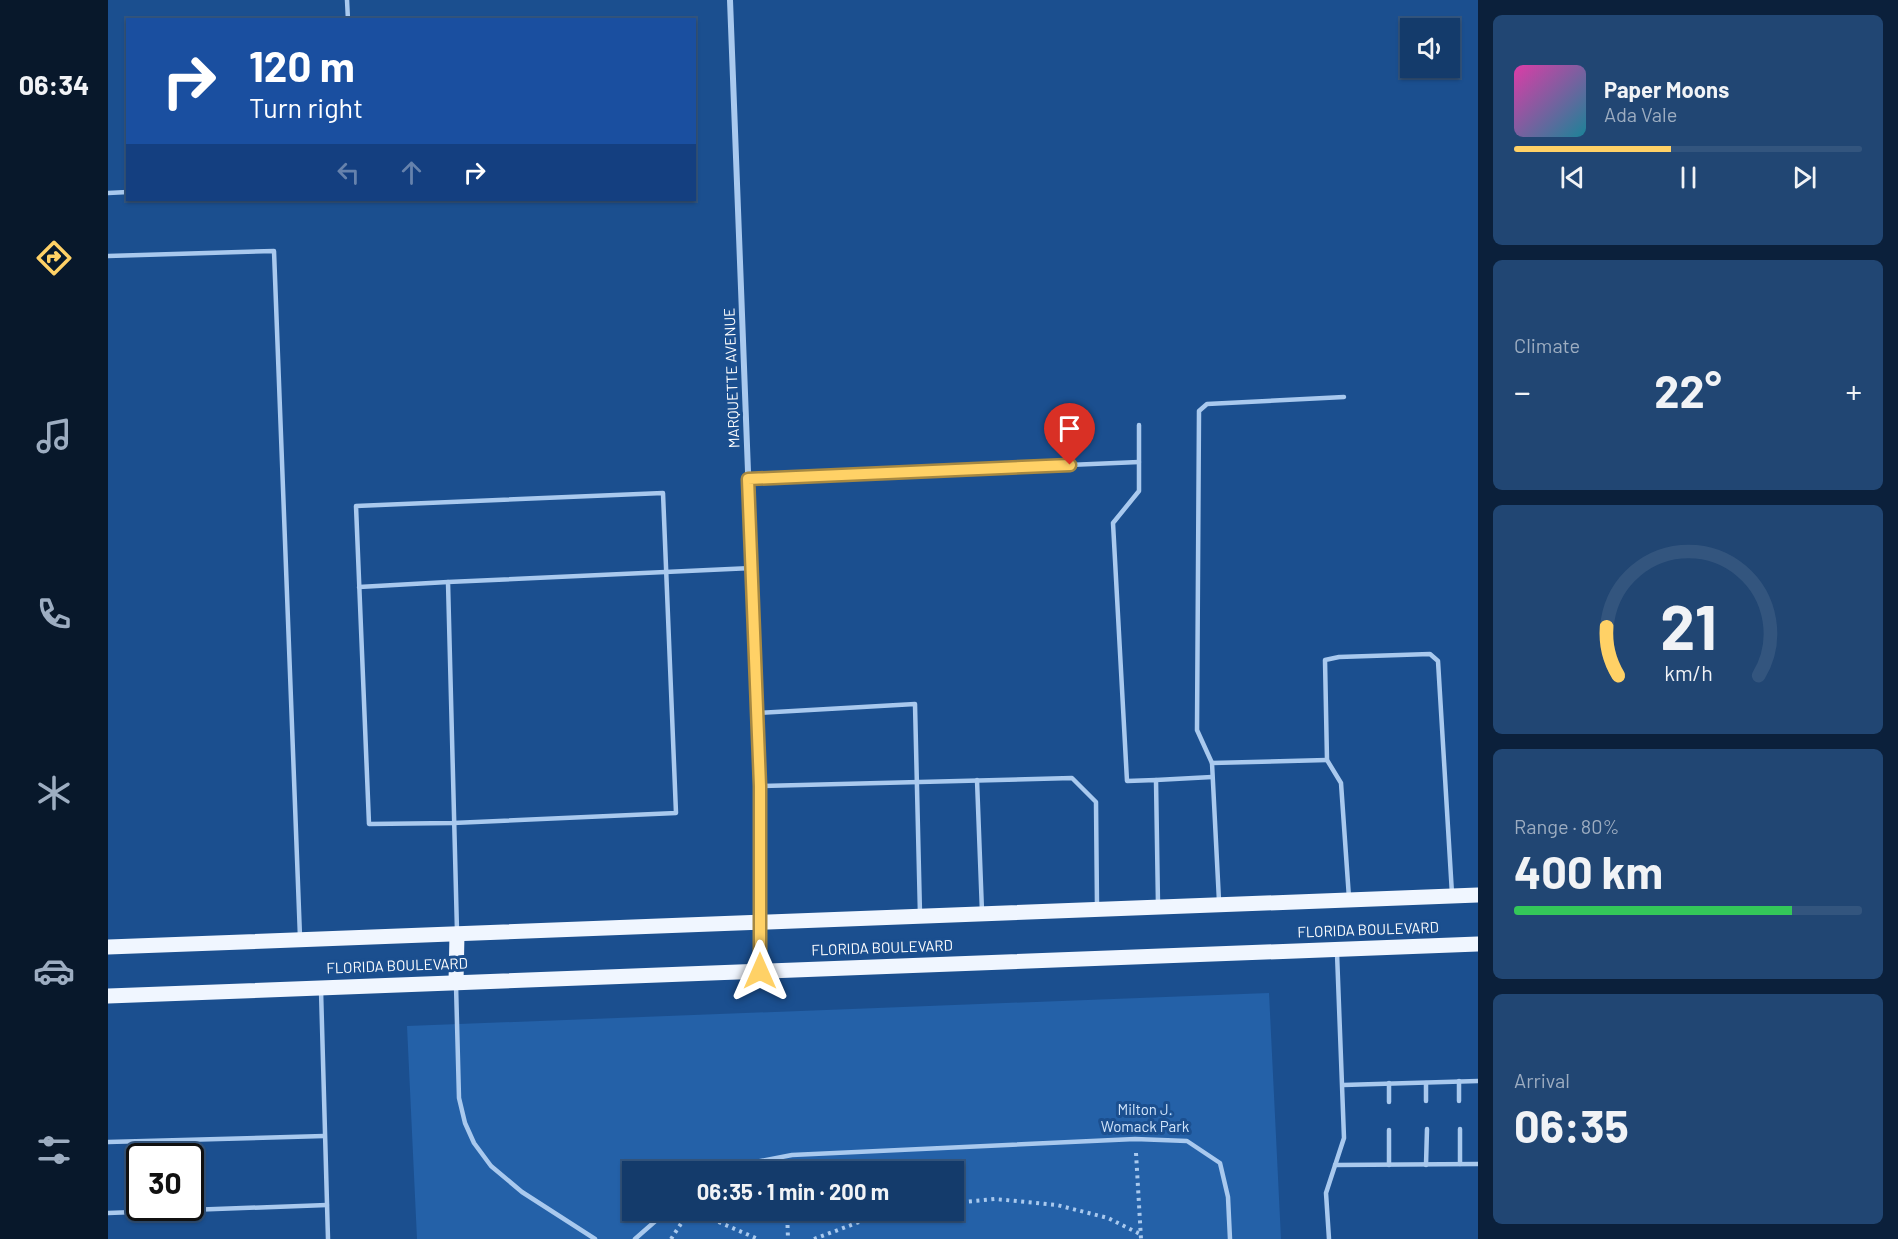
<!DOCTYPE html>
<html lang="en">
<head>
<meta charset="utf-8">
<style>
  body { margin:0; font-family:Barlow,sans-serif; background:#214673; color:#f1f3f6; height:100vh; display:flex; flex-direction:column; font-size:22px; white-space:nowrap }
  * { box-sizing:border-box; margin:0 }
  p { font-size:20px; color:#9dadc1 }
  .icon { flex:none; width:33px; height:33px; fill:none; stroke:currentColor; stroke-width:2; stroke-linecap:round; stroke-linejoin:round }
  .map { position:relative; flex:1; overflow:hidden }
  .drawer { display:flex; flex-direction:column; gap:15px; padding:15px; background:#0b203b; width:420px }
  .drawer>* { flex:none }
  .guide { position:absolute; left:18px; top:18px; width:570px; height:183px; border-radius:0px; box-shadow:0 2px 4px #0004,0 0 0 2px #33557e; background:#1a4fa0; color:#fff; overflow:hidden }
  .controls { position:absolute; left:1292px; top:18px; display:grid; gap:12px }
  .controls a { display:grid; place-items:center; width:60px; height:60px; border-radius:0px; background:#143b6b; box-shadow:0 2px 4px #0004,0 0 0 2px #33557e; font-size:30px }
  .speed { position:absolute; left:18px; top:1143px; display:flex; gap:12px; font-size:30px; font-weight:700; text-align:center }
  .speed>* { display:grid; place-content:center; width:78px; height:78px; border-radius:50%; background:#143b6b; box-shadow:0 2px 4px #0004,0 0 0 2px #33557e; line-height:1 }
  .speed .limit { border:3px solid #111; border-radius:9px; background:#fff; color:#111 }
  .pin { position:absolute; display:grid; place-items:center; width:51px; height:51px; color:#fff; margin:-62px -26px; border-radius:50% 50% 50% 0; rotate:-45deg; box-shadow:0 0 6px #0007 }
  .pin .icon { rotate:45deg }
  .me { position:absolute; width:66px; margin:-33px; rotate:0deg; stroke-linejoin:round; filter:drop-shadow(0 0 4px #0008) }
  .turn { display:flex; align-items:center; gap:21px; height:126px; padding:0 24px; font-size:27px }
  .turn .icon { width:78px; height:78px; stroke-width:2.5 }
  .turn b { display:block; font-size:42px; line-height:51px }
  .lanes { display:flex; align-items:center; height:57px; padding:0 24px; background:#0003; justify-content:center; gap:30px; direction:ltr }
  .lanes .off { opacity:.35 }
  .big { font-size:45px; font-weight:700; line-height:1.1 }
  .drawer .widget { flex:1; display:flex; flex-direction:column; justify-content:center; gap:9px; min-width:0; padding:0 21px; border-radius:9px; background:#214673 }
  .drawer .dial { align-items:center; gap:0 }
  .dial svg { height:156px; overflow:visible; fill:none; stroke:#33557e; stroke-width:7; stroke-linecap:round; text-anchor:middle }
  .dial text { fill:#f1f3f6; stroke:none }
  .song { display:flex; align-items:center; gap:18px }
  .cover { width:72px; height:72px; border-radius:9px; background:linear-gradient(135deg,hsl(320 70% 55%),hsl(190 70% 35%)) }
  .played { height:6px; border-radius:3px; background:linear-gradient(90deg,#ffd166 45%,#33557e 45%) }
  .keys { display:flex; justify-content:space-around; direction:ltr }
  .heat { display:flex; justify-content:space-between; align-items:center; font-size:33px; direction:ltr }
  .charge { height:9px; border-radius:4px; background:linear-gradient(90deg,#34c759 80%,#33557e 0) }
  .trip { position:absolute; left:514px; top:1161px; width:342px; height:60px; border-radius:0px; background:#143b6b; box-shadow:0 2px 4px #0004,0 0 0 2px #33557e; font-weight:700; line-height:60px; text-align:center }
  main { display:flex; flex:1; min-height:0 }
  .tab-bar { display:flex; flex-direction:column; width:108px; justify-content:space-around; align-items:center; background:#08182b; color:#9dadc1 }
  .tab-bar .icon { width:42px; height:42px }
  .tab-bar .active { color:#ffd166 }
  .tab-bar b { font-size:27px; color:#f1f3f6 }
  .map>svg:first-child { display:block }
  .green { fill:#2461a8; fill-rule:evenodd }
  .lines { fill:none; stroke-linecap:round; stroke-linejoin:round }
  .path { stroke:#a9c9ee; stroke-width:4; stroke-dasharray:3 4.5; stroke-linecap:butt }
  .service { stroke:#a9c9ee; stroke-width:4.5 }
  .minor { stroke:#a9c9ee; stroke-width:6 }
  .primary { stroke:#f0f6ff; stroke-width:15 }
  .route-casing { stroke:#a68842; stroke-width:15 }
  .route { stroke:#ffd166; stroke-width:10 }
  .labels { text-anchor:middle; stroke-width:6; stroke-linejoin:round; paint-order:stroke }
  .street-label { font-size:15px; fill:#fff; stroke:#1b4f8f }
  .park-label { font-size:15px; fill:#cfe3fa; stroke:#1b4f8f }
</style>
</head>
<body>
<main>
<nav class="tab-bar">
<b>06:34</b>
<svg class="icon active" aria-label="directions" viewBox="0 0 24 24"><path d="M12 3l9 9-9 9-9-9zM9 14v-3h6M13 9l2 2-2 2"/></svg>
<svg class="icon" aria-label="music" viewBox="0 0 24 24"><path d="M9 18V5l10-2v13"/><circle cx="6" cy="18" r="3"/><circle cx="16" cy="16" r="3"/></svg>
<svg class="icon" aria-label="phone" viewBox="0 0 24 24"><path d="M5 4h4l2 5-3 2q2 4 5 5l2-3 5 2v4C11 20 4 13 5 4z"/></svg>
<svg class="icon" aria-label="climate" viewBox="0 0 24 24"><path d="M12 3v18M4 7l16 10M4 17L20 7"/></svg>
<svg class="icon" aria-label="car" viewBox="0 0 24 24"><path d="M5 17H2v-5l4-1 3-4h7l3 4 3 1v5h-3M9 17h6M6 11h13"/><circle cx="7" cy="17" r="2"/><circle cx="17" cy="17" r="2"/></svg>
<svg class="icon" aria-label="filters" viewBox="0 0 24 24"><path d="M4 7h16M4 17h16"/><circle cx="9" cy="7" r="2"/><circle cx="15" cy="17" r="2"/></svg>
</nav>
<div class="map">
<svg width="1370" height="1239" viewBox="0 0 1370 1239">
  <rect width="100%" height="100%" fill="#1b4f8f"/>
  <path class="green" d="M 1161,993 L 1173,1239 L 309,1239 L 299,1026 ZM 525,1172 L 846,1172 L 846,1210 L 525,1210 Z"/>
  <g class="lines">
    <g class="path">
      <polyline points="1028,1153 1033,1239"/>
      <polyline points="846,1203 887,1199 949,1205 1000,1218 1032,1234"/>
      <polyline points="583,1210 650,1239"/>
      <polyline points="679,1210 680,1239"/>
      <polyline points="563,1239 582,1210"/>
      <polyline points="706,1239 783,1210"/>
    </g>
    <g class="service">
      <polyline points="239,0 240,20"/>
      <polyline points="0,193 20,192"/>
      <polyline points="0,256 166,251 192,937"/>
      <polyline points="1031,425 1031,491 1005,523 1019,781 1048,780 1050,905"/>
      <polyline points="640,479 1031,462"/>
      <polygon points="555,493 568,813 345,823 261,824 248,506"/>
      <polyline points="251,587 340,582"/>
      <polyline points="648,713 807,704 812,914"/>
      <polyline points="1104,763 1089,730 1091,411 1099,404 1236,397"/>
      <polyline points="869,780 874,912"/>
      <polyline points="1048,780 1104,777"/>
      <polyline points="652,786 964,778 988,802 989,906"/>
      <polyline points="1241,898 1233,783 1219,760 1217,660 1231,657 1322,654 1330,661 1344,894"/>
      <polyline points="1111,901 1104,763 1219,760"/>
      <polyline points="349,931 340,582 644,568"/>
      <polyline points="348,985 351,1098 357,1123 366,1143 383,1166 414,1192 487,1239"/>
      <polyline points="213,990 220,1239"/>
      <polyline points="1351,1081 1351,1101"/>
      <polyline points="1281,1083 1281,1102"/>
      <polyline points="1318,1083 1318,1101"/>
      <polyline points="1235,1085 1370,1081"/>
      <polyline points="1352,1129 1352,1164"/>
      <polyline points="1281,1130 1281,1165"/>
      <polyline points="0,1142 216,1136"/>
      <polyline points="1227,1165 1370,1164"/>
      <polyline points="1318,1165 1319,1129"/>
      <polyline points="622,1172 632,1165 684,1155 1027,1139 1079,1141 1112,1163 1120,1197 1122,1239"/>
      <polyline points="0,1213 219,1205"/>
      <polyline points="527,1239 560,1210"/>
      <polyline points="1221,1239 1218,1193 1236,1138 1229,953"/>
    </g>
    <polyline class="minor" points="622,0 652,786 652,970"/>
    <g class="primary">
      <polyline points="0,947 1370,895"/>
      <polyline points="348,982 349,934"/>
      <polyline points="0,996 1370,944"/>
    </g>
  </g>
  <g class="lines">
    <g class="route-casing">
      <polyline id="route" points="652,971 652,786 640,479 962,465"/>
    </g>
    <use href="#route" class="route"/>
  </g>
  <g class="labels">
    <g class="street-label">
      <text transform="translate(624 378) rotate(-92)" y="5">MARQUETTE AVENUE</text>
      <text transform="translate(1260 930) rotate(-2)" y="5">FLORIDA BOULEVARD</text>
      <text transform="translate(774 948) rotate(-2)" y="5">FLORIDA BOULEVARD</text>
      <text transform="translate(289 966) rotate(-2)" y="5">FLORIDA BOULEVARD</text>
    </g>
    <g class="park-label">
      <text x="1037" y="1115">Milton J.<tspan x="1037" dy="17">Womack Park</tspan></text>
    </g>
  </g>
</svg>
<div class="controls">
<a><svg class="icon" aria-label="sound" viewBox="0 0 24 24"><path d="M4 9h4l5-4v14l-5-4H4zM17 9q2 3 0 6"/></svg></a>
</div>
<div class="speed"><div class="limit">30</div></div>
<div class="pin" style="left:962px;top:465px;background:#d93025"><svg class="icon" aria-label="arrive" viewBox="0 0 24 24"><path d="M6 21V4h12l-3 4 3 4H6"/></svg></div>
<svg class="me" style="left:652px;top:971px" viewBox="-20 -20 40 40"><path d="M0-17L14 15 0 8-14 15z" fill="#ffd166" stroke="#fff" stroke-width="4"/></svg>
<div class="trip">06:35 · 1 min · 200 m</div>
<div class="guide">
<div class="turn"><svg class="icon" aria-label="right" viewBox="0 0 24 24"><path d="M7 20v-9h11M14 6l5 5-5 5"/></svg><div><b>120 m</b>Turn right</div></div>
<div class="lanes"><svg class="icon off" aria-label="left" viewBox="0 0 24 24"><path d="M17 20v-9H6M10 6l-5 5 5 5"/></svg><svg class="icon off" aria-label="ahead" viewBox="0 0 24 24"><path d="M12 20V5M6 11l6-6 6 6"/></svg><svg class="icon" aria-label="right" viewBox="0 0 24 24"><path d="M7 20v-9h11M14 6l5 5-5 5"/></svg></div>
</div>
</div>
<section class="drawer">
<div class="widget">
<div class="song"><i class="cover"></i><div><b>Paper Moons</b><p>Ada Vale</p></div></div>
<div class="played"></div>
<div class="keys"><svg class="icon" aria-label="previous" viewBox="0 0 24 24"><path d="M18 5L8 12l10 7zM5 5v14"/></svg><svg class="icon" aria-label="pause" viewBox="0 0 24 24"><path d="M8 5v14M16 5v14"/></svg><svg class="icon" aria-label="next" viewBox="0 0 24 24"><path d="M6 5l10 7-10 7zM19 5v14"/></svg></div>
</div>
<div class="widget"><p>Climate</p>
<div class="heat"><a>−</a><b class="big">22°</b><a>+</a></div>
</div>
<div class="widget dial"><svg viewBox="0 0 100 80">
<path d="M14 69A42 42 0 1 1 86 69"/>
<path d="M14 69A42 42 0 0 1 8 44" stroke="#ffd166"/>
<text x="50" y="56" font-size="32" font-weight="700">21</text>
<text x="50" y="72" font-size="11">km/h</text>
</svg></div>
<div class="widget"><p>Range · 80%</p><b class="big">400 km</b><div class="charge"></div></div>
<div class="widget"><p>Arrival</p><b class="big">06:35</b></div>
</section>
</main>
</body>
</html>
